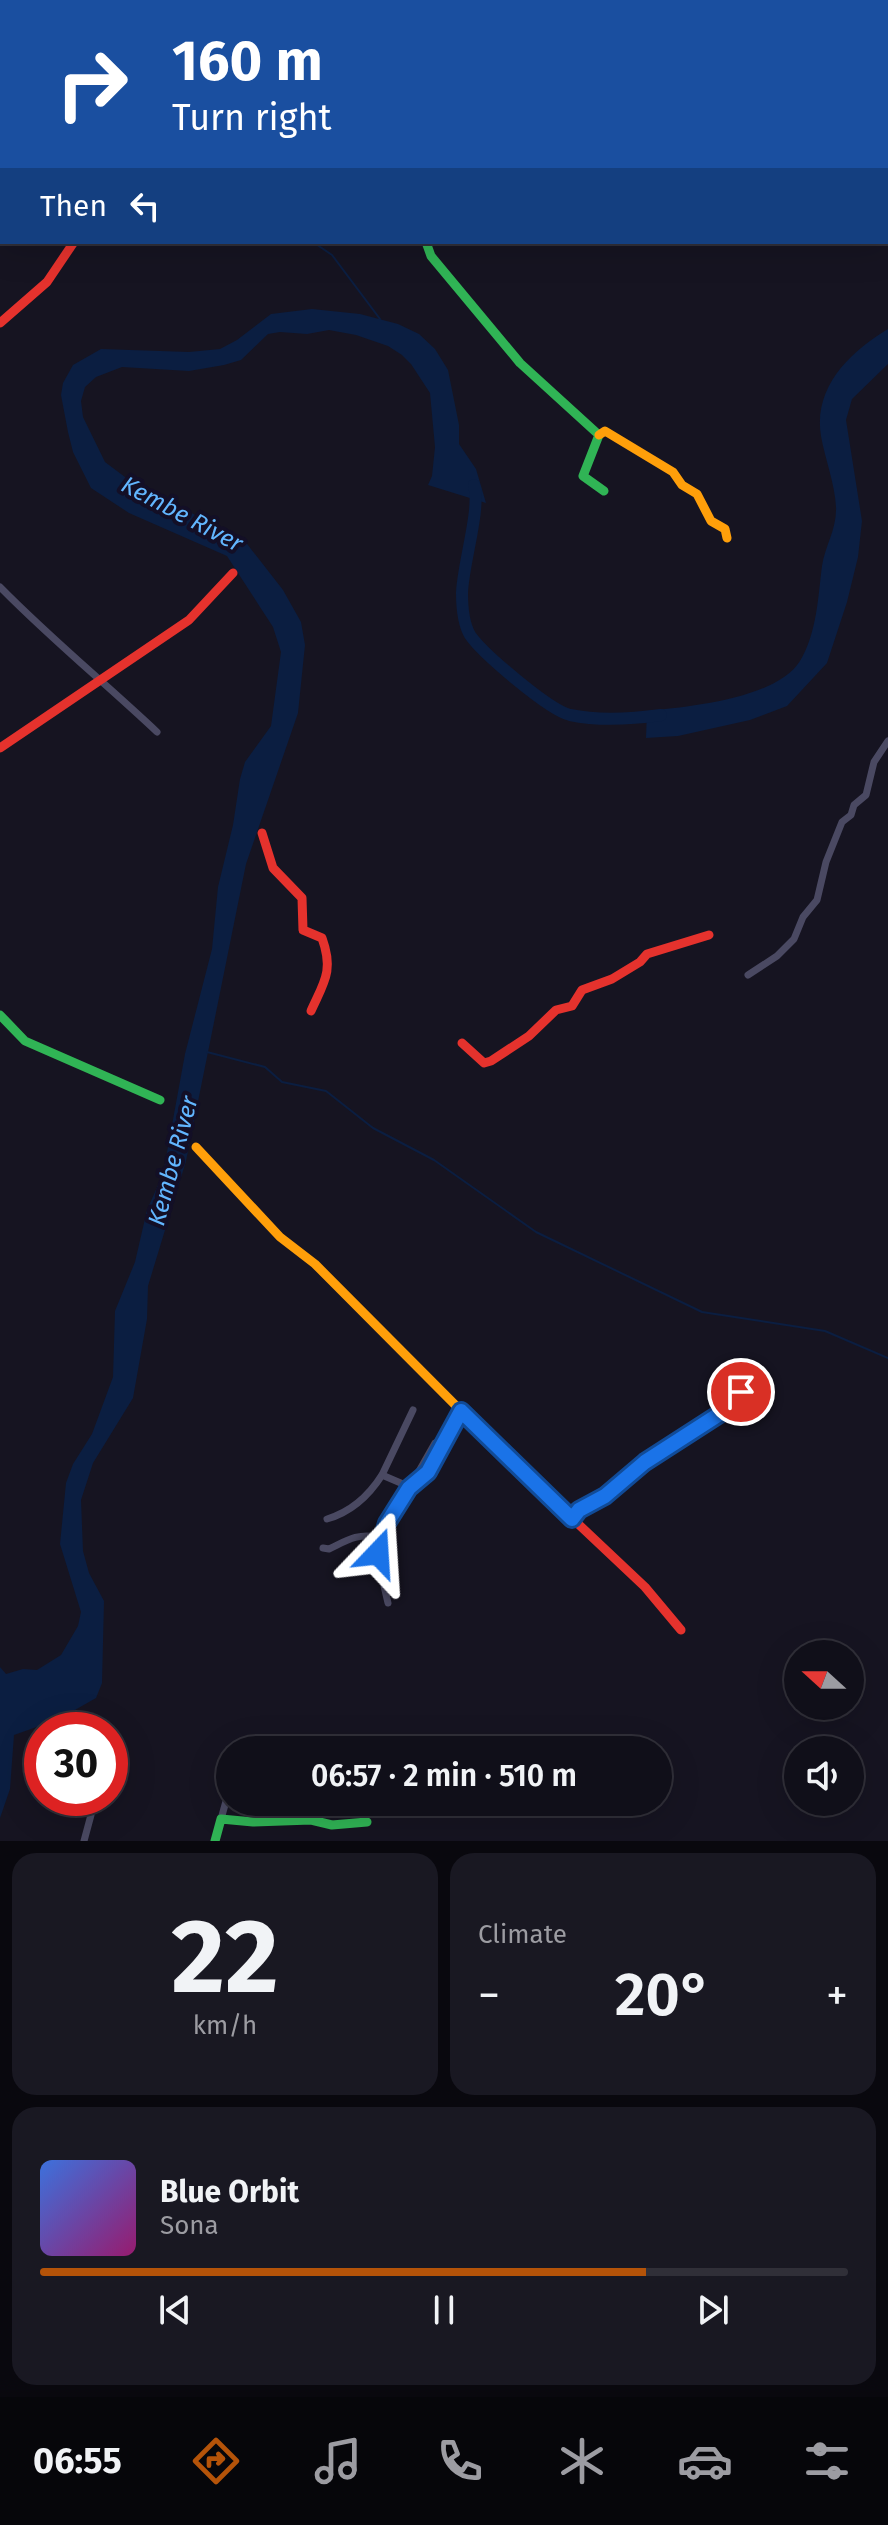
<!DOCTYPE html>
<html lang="en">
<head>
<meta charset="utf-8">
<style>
  body { margin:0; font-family:"Fira Sans",sans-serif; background:#191822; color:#f1f3f6; height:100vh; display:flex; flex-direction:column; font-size:30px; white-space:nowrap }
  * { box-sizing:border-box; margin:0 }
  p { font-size:26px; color:#9c9ca2 }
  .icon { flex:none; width:44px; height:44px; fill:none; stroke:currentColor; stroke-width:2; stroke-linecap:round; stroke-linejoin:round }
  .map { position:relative; height:1841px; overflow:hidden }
  .panel { display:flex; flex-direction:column; gap:12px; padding:12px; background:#09080e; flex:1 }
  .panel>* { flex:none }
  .banner { position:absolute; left:0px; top:0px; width:888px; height:244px; box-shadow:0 8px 32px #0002,0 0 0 2px #302f38; background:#1a4fa0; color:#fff; overflow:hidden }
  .needle { width:52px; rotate:291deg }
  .fabs { position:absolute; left:784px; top:1640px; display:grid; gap:16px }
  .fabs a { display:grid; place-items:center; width:80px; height:80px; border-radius:50%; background:#100f19; box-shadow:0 8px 32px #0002,0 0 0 2px #302f38; font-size:40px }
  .speed { position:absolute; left:24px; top:1712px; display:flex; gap:16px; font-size:40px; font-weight:700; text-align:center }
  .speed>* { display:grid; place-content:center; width:104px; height:104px; border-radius:50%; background:#100f19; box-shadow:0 8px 32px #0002,0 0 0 2px #302f38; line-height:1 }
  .speed .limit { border:12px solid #d22; background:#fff; color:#111 }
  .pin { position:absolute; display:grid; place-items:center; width:68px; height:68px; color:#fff; margin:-34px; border:4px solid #fff; border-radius:50%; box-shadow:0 2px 8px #0007 }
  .me { position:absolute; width:88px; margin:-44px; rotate:20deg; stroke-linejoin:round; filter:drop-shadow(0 0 6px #0008) }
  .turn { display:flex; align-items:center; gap:28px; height:168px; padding:0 40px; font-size:36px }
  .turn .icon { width:104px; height:104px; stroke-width:2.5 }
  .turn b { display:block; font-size:56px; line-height:68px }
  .then { display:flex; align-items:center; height:76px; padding:0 40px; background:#0003; gap:16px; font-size:30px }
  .big { font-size:60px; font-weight:600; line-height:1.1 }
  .panel .widget { flex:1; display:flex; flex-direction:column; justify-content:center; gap:12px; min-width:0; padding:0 28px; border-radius:24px; background:#191822 }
  .panel .dial { align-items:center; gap:0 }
  .dial b { font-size:104px; line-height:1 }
  .song { display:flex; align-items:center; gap:24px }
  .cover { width:96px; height:96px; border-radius:12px; background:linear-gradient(135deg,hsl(220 70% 55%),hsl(320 70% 35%)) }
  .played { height:8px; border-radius:4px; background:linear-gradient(90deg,#b45309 75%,#302f38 75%) }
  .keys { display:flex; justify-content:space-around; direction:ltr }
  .heat { display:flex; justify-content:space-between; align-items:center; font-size:44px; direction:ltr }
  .panel .tiles { flex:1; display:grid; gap:12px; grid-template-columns:1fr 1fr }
  .widget:last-child { grid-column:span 2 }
  .trip { position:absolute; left:216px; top:1736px; width:456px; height:80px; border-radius:40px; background:#100f19; box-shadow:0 8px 32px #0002,0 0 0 2px #302f38; font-weight:600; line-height:80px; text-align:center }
  .tabs { display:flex; height:128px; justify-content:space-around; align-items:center; background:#06060a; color:#9c9ca2 }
  .tabs .icon { width:56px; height:56px }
  .tabs .on { color:#b45309 }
  .tabs b { font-size:36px; color:#f1f3f6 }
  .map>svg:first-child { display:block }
  .water { fill:#0b1e41 }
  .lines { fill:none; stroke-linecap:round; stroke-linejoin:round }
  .stream { stroke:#0b1e41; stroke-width:2 }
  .river { stroke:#0b1e41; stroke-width:12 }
  .street { stroke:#4a4962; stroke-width:7 }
  .fast { stroke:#30b455; stroke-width:9 }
  .slow { stroke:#ff9f0a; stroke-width:9 }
  .jam { stroke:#e5322d; stroke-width:9 }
  .route-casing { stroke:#114b97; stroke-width:20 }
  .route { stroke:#1a73e8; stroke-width:14 }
  .labels { text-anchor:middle; stroke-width:8; stroke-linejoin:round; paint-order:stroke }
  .water-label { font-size:24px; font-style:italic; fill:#62b6ff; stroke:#130f26 }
</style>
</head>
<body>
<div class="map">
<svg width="888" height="1841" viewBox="0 0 888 1841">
  <rect width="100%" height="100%" fill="#161421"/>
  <g class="water">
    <polygon points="312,309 360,314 398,324 419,334 435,349 448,370 459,425 459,444 476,469 486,503 428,485 432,476 435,447 430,393 411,364 402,355 388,346 356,335 329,330 307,334 280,332 268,334 241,360 224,365 189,371 122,367 96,377 85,387 81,401 83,417 105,462 133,483 244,540 283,590 301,622 305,645 298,713 246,864 186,1161 148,1286 147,1319 133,1398 93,1463 81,1500 83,1551 89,1573 104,1601 102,1683 96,1698 59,1719 14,1735 10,1789 0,1818 0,1667 6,1674 23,1669 37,1670 61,1655 78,1626 81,1612 60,1544 66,1483 73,1464 92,1434 113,1377 115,1311 135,1262 147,1210 163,1174 185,1054 212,949 218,887 233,825 240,779 245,762 271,726 281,652 273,627 227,556 129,513 91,488 73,452 68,432 61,395 63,383 73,365 101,349 189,352 220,349 237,340 271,314"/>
    <path d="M 888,329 L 888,364 L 852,399 L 846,420 L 862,521 L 858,557 L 847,602 L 827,663 L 787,706 L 750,720 L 678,736 L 646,738 L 647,711 C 688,707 776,699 800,661 C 817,633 818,597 822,566 C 825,546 837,529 836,507 C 835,484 825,459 821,436 C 813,387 850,352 888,329 Z"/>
  </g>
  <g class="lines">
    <g class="stream">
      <polyline points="313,242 332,255 380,319"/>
      <polyline points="207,1052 265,1067 282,1082 326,1091 373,1128 434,1160 536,1232 702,1312 825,1331 888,1358"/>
    </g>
    <path class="river" d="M 474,485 C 481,509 463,563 462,593 C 462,606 463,623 470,635 C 482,653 549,710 570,715 C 599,721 632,719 661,715"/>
    <g class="street">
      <polyline points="129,2 130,0"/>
      <polyline points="391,2 394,0"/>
      <path d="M 0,587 C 50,638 105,683 157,732"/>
      <polyline points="748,975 777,956 794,939 803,917 817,900 826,862 842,822 851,815 854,805 866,795 874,762 888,741"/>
      <polyline points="382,1475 413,1410"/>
      <path d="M 327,1519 C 351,1512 368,1497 382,1475 L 410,1487 L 435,1443 L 443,1440"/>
      <polyline points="572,1519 579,1510 605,1496 645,1462 688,1437 735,1404 741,1392"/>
      <path d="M 323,1548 L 329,1549 C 346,1541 357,1533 377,1537 L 381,1533"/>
      <polyline points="388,1603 384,1586 388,1570 378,1553 387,1523 409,1488 428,1472 461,1411"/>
      <polyline points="221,1819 230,1787"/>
      <polyline points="84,1841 91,1815"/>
    </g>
    <g class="fast">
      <polyline points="426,242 431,256 520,363 599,435 583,476 604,491"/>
      <polyline points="0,1015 25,1041 160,1100"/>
      <polyline points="215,1841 221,1819 253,1822 311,1820 332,1825 367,1822"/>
    </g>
    <g class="slow">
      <polyline points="599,435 605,431 673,472 682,485 697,494 711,521 725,529 727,538"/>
      <polyline points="196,1147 280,1237 315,1264 504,1454"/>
    </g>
    <g class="jam">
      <polyline points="0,323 47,282 74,242"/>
      <polyline points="0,748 189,620 233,573"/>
      <path d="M 262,833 L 273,868 L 302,898 L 303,930 L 322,938 C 334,971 324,982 311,1011"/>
      <polyline points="462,1043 484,1063 491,1061 529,1036 556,1010 572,1006 582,990 612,979 640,962 647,954 709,935"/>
      <polyline points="504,1454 645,1587 681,1630"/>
    </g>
  </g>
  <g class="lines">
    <g class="route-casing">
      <polyline id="route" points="378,1553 387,1523 409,1488 428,1472 461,1411 572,1519 579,1510 605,1496 645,1462 735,1404 741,1392"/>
    </g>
    <use href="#route" class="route"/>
  </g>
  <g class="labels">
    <g class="water-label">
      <text transform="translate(182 514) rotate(28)" y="8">Kembe River</text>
      <text transform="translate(173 1161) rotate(-75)" y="8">Kembe River</text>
    </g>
  </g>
</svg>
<div class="fabs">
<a><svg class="needle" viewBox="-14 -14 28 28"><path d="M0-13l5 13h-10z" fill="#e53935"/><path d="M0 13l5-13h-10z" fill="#9c9ca2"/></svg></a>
<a><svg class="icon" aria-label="sound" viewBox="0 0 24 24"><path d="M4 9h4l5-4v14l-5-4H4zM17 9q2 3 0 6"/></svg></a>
</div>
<div class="speed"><div class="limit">30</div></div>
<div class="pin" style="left:741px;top:1392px;background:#d93025"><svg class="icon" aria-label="arrive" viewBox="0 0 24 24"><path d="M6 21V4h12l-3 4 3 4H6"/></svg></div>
<svg class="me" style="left:378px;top:1553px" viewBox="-20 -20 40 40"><path d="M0-17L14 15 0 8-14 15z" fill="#1a73e8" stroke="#fff" stroke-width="4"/></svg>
<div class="trip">06:57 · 2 min · 510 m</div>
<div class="banner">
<div class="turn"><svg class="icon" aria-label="right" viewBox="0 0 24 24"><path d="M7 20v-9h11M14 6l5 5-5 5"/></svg><div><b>160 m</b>Turn right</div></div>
<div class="then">Then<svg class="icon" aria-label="left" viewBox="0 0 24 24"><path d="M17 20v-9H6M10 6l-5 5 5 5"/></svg></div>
</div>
</div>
<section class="panel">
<div class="tiles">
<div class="widget dial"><b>22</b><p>km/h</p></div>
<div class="widget"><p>Climate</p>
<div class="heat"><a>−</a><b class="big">20°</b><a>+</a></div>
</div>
<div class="widget">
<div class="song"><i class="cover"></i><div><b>Blue Orbit</b><p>Sona</p></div></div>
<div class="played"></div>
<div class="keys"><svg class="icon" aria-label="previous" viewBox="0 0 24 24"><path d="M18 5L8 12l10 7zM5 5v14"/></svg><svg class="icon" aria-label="pause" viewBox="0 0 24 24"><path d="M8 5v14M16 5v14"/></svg><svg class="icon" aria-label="next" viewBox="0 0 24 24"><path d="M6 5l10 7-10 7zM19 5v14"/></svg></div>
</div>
</div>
</section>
<nav class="tabs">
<b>06:55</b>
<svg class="icon on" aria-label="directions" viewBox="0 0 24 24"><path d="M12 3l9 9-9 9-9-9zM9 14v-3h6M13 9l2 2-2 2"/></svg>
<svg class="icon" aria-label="music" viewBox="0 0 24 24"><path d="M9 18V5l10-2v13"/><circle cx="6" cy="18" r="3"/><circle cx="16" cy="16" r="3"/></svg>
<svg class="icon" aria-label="phone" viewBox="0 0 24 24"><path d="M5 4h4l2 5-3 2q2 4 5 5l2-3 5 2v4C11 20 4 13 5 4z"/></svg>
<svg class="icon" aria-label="climate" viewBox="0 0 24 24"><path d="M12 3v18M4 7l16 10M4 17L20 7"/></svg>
<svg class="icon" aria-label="car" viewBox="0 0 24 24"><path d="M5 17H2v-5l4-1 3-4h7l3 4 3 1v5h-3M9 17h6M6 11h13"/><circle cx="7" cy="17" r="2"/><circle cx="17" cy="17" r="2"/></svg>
<svg class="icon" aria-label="filters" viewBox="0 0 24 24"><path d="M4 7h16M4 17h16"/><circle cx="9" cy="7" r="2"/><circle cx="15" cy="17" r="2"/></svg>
</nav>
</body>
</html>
